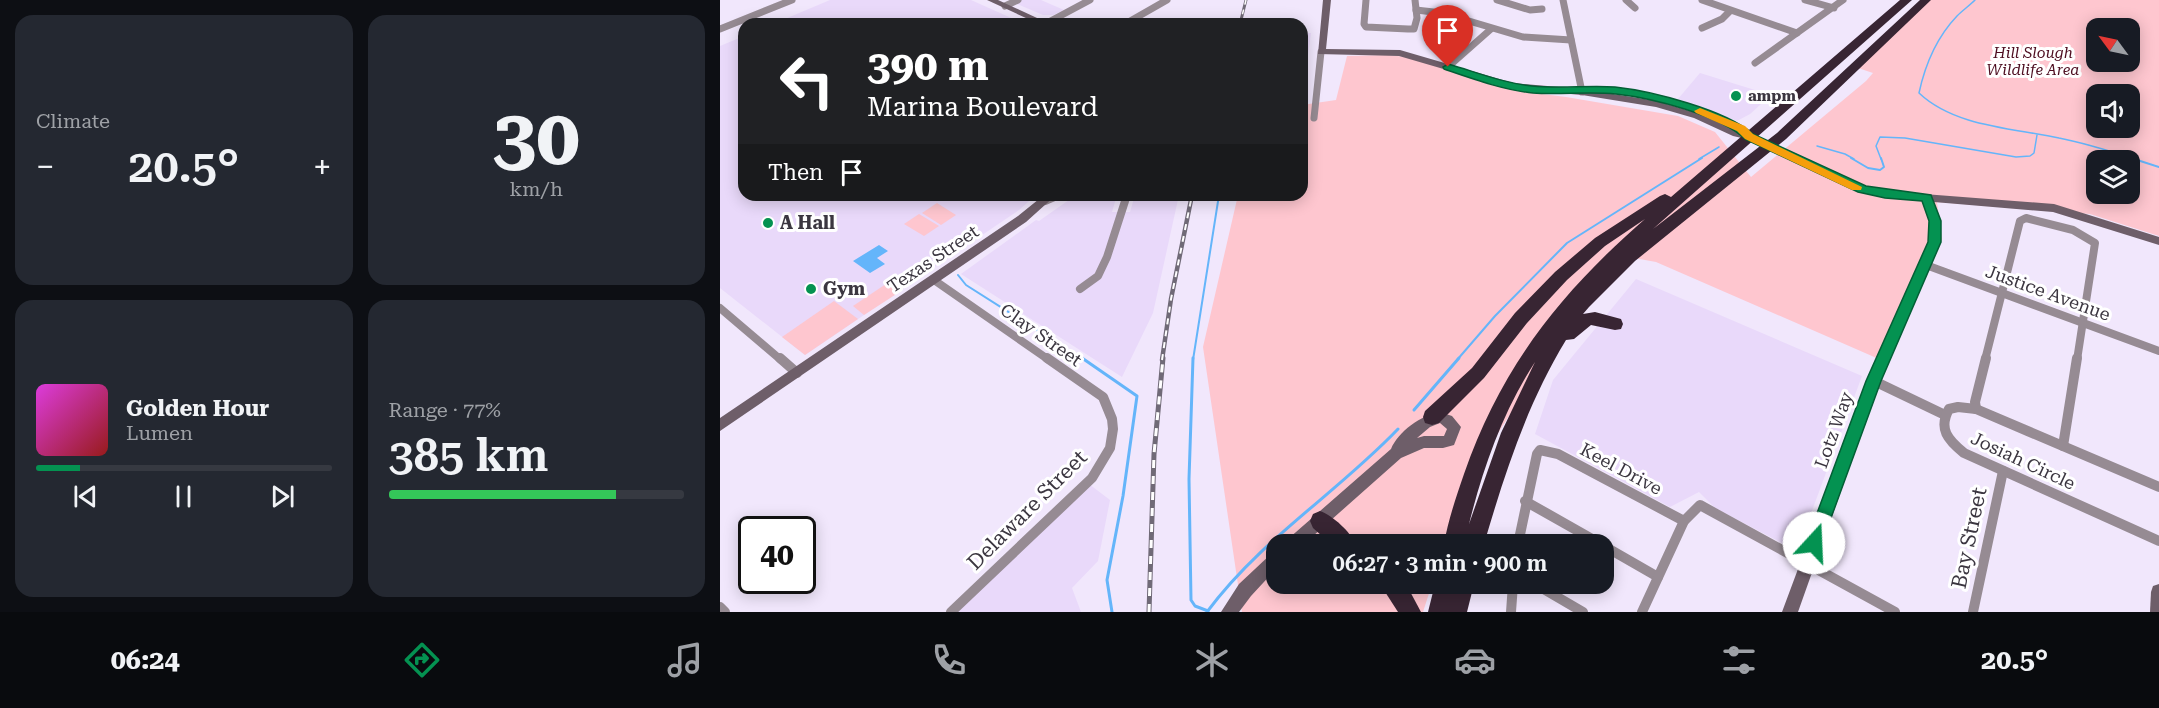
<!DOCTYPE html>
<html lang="en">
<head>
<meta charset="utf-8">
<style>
  body { margin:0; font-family:"Roboto Serif",serif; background:#242831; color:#f1f3f6; height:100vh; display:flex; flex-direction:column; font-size:22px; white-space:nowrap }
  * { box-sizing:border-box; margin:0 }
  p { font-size:20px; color:#9ea1a6 }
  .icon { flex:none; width:33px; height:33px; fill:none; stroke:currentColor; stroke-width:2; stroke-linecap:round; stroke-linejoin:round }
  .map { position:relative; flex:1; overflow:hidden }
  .sheet { display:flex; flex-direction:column; gap:15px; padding:15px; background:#0d0f14; width:720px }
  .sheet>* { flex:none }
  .top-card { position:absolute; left:18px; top:18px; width:570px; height:183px; border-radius:18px; box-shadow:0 3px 15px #0003; background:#202124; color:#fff; overflow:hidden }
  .needle { width:39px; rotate:303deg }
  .controls { position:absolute; left:1366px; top:18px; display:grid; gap:12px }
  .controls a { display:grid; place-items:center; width:54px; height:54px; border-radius:12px; background:#171b24; box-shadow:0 3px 15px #0003; font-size:30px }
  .speed { position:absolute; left:18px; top:516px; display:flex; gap:12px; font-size:30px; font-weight:700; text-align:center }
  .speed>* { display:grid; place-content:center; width:78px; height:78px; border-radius:50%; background:#171b24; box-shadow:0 3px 15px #0003; line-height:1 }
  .speed .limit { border:3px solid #111; border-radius:9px; background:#fff; color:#111 }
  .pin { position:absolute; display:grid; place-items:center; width:51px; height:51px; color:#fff; margin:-62px -26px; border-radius:50% 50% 50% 0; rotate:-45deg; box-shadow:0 0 6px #0007 }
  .pin .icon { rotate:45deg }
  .me { position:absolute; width:66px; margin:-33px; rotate:20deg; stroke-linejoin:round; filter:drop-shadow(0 0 4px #0008) }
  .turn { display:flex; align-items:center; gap:21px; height:126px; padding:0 30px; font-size:27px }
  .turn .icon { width:78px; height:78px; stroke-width:2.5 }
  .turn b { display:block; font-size:42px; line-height:51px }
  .then { display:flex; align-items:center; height:57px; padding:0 30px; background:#0003; gap:12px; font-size:22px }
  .big { font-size:45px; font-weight:600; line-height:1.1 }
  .sheet .tile { flex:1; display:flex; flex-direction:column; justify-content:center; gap:9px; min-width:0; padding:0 21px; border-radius:18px; background:#242831 }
  .sheet .dial { align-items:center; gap:0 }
  .dial b { font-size:78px; line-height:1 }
  .song { display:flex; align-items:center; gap:18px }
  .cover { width:72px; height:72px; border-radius:9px; background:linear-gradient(135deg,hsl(300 70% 55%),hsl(0 70% 35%)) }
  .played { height:6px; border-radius:3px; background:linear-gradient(90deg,#049251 15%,#363941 15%) }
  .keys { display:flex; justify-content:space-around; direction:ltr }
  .heat { display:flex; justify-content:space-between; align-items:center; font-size:33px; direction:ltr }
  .charge { height:9px; border-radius:4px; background:linear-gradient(90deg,#34c759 77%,#363941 0) }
  .sheet .tiles { flex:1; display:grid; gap:15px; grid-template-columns:repeat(2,1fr) }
  .trip { position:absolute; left:546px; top:534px; width:348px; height:60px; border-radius:18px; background:#171b24; box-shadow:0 3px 15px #0003; font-weight:600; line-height:60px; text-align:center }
  .dock { display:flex; height:96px; justify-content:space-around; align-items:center; background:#090b0e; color:#9ea1a6 }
  .dock .icon { width:42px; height:42px }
  .dock .selected { color:#049251 }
  .dock b { font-size:27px; color:#f1f3f6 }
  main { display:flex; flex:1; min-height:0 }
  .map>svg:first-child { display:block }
  .built { fill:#e9d9fa }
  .green { fill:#fec6cf; fill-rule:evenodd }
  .water { fill:#64b5fa }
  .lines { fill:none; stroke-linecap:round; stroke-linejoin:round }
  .stream-far2 { stroke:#64b5fa; stroke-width:1.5 }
  .stream-far1 { stroke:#64b5fa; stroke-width:2 }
  .stream { stroke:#64b5fa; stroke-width:3 }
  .street-far2 { stroke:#968b93; stroke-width:7 }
  .street-far1 { stroke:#968b93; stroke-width:8 }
  .street { stroke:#968b93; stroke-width:10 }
  .secondary { fill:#6e5e69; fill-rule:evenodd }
  .highway { fill:#382533; fill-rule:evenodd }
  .rail-far2-casing { stroke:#706a77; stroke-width:3 }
  .rail-far1-casing { stroke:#706a77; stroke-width:4.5 }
  .rail-casing { stroke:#706a77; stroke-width:5 }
  .rail-far2 { stroke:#fff; stroke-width:1.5; stroke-dasharray:5; stroke-linecap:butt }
  .rail-far1 { stroke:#fff; stroke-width:2; stroke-dasharray:6; stroke-linecap:butt }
  .rail { stroke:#fff; stroke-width:3; stroke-dasharray:8; stroke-linecap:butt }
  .route { fill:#049251; stroke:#035f35; stroke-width:1.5 }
  .slow { fill:#f59e0b }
  .poi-dot { fill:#049251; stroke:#fff; stroke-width:2 }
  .labels { text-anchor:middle; stroke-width:6; stroke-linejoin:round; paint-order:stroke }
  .far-park-label { font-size:15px; font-style:italic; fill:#4d0d20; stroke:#fff }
  .far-poi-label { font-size:15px; font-weight:bold; fill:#3b3640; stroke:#fff; text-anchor:start }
  .poi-label { font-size:18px; font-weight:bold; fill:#3b3640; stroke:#fff; text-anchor:start }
  .street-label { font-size:18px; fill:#3b3640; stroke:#fff }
  .near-street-label { font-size:21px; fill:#3b3640; stroke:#fff }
</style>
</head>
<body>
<main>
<section class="sheet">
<div class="tiles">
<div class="tile"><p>Climate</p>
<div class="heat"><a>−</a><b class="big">20.5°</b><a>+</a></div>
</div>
<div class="tile dial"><b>30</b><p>km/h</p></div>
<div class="tile">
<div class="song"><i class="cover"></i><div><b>Golden Hour</b><p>Lumen</p></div></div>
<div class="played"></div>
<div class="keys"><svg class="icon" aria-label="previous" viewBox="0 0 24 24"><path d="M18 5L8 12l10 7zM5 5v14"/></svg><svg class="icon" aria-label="pause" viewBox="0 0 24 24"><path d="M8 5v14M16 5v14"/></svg><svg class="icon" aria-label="next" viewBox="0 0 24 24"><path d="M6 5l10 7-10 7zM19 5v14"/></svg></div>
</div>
<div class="tile"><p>Range · 77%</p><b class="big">385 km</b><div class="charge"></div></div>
</div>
</section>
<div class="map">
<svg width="1439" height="612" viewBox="0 0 1439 612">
  <rect width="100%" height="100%" fill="#f1e7fc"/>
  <g class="built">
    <polygon points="110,0 251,0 305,24 53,24"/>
    <polygon points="288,0 321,0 344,10 333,15 323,15"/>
    <polygon points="582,33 591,33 582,100"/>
    <polygon points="24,36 24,195 316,195 299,210 85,355 0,288 0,46"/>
    <polygon points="980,73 1051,95 1030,114 1017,121 958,99"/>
    <polygon points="356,195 397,195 392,212 410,212 415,195 459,195 433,313 402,377 241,274 316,220 319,221"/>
    <polygon points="916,279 1142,376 1077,551 995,508 979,492 950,507 815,434 833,380"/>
    <polygon points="369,484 390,500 378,561 352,588 361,612 235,612"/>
  </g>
  <g class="green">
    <path d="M 1205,0 L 1439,0 L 1439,236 L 1370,214 L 1217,202 L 1222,239 L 1168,363 L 936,262 L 892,254 L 738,496 L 724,544 L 556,544 L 556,584 L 712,584 L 703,612 L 522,612 L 483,347 L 518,195 L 582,195 L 582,105 L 616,100 L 627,56 L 668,55 L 696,58 L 769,84 L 798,91 L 846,97 L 958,116 L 995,132 L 1031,177 L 1146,81 L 1153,73 L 1135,67 ZM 1377,28 L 1410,28 L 1410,62 L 1377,62 ZM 1377,94 L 1410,94 L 1410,128 L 1377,128 ZM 1377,160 L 1410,160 L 1410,194 L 1377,194 Z"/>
    <polygon points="217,203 236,215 221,225 202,213"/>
    <polygon points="199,214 219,226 204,236 184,224"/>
    <polygon points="169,282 181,291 144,315 133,306"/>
    <polygon points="114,301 138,319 85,355 62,337"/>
  </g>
  <polygon class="water" points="159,245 168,251 157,258 165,264 150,273 133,261"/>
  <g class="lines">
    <g class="stream-far2">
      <path d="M 1255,0 C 1249,6 1243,10 1237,16 C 1217,37 1205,65 1199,93 C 1235,127 1293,128 1339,138 C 1365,143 1390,151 1415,159"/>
      <polyline points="1097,146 1125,154 1134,159"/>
      <polyline points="979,159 999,147"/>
      <polyline points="1161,159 1156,146 1160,137 1185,138 1296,157 1310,156 1314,153 1317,135"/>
    </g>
    <g class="stream-far1">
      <polyline points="1131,158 1148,168 1160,170 1164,167 1161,158"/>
      <polyline points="1411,158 1439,167"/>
      <polyline points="238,275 246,285 364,360"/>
      <polyline points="473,360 499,195"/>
      <polyline points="737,360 775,316 847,243 982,158"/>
    </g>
    <g class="stream">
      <polyline points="362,358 417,396 403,496 387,580 392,612"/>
      <polyline points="473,358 469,479 471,600 475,606 488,611"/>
      <polyline points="694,410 739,358"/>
      <path d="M 487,612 C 540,540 617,493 678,429"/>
    </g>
    <g class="street-far2">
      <polyline points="646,0 644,24 646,27 688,29 694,29 697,18 695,0"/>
      <polyline points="777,0 810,10 822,9"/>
      <polyline points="843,0 862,92"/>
      <polyline points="906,0 915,8"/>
      <polyline points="982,0 1077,33"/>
      <polyline points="1085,0 1114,8"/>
      <polyline points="285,6 298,0"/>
      <polyline points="696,10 722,13 803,37 851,40"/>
      <polyline points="325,24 370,0"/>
      <polyline points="405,24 447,0"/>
      <polyline points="982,28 1002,19 1010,11"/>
      <polyline points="0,29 72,0"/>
      <polyline points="1035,63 1123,0"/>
      <polyline points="728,67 771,29"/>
      <polyline points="594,118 601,52"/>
    </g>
    <g class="street-far1">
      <polyline points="325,201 339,195"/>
      <polyline points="1206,265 1439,351"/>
      <polyline points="214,280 329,360"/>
      <polyline points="360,289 378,276 387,257 407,195"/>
      <polyline points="0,308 61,360"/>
      <polyline points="1265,360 1300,221 1306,218 1353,230 1375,243 1357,360"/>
    </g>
    <g class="street">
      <polyline points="60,358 77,373"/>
      <polyline points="1154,381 1225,415"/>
      <polyline points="1256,409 1255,402 1266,358"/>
      <polyline points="1343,446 1357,358"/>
      <path d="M 1439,487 L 1256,409 L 1238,407 L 1229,409 C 1218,429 1228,440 1244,453 L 1439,541"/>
      <polyline points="805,501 881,544"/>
      <polyline points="798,544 817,454 820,450 838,454 964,521"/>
      <polyline points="884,546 938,577"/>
      <polyline points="815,584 863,612"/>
      <polyline points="0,607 5,612"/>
      <polyline points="231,612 372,478 390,448 393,429 392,419 383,397 327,358"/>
      <polyline points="791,612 793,584"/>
      <polyline points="922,612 964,521 980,505 1175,612"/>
      <polyline points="1253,612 1283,471"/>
    </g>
    <g class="secondary">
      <polygon points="267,0 278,0 330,24 319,24"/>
      <polygon points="603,0 611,0 606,49 680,50 793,83 862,89 937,101 980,114 1019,132 1032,135 1136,183 1165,191 1334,204 1439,237 1439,245 1333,212 1214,202 1220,221 1221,242 1160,381 1078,612 1062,612 1148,381 1209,242 1210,221 1203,201 1165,197 1129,188 1026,139 1013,136 974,118 936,107 862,95 792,89 679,56 598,54"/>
      <polygon points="324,195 336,195 306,222 0,431 0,418 298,216"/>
      <path d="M 720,412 L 732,416 L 741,427 L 734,445 L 723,448 L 704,448 L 681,458 L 584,544 L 566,544 L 568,539 L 671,449 C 678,432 701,415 720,412 ZM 720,423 L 727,429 L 724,436 L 704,436 L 697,438 L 710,427 Z"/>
      <polygon points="556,552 556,569 531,596 519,612 501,612 519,584 551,554"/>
      <polygon points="1439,584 1439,612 1430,612 1431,592 1433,586"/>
    </g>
    <g class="highway">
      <path d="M 1180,0 L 1192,0 L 933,229 L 1057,133 L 1200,0 L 1211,0 L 1066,139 L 915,261 L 869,307 L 863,314 L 875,312 L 901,319 L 903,324 L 901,329 L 895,330 L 871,325 L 854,339 L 846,340 C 807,404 785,473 764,544 L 724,544 C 728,521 736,497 744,474 C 781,367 841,292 925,219 L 885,246 L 847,280 L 807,323 L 764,378 L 719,423 L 712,425 L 705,423 L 703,417 L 705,411 L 752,368 L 795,313 L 835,272 L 875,238 L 940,196 L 945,194 L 951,197 ZM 815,362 L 781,433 L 749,524 C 763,468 783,411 815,362 Z"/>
      <path d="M 600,511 C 613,516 631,532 635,544 L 611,544 L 593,528 L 590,521 L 593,514 Z"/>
      <polygon points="660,584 686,584 701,612 678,612"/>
      <polygon points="715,584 754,584 747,612 708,612"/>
    </g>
    <g class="rail-far2-casing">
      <polyline id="rail-far2" points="520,24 526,0"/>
    </g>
    <g class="rail-far1-casing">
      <polyline id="rail-far1" points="442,360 451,299 472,195"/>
    </g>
    <g class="rail-casing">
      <polyline id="rail" points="429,612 434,454 443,358"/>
    </g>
    <use href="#rail-far2" class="rail-far2"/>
    <use href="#rail-far1" class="rail-far1"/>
    <use href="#rail" class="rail"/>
  </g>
  <path class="route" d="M 728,64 C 756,72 783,83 812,86 C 840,89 868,85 895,87 C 932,91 1006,110 1033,134 L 1146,186 L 1211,195 L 1221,221 L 1221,242 L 1161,381 L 1100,548 L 1094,551 L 1088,548 L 1086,543 L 1146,381 L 1208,242 L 1209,221 L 1202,201 L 1165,198 L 1138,192 L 1025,139 C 1000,115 932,98 896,94 C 869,91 841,95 813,93 C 783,90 753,79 724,69 L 723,67 Z"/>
  <polygon class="slow" points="980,108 1025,126 1033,134 1142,187 1141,190 1132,190 1025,139 1017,131 976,113 974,111"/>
  <g class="poi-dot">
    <circle cx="1016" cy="96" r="6"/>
    <circle cx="48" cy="223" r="6"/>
    <circle cx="91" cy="289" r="6"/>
  </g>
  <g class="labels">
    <g class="far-park-label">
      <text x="1313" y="58">Hill Slough<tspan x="1313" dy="17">Wildlife Area</tspan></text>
    </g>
    <g class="far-poi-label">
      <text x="1028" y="101">ampm</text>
    </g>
    <g class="poi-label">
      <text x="60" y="229">A Hall</text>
      <text x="103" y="295">Gym</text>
    </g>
    <g class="street-label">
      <text transform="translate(213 259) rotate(-34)" y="6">Texas Street</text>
      <text transform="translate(1328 293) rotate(20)" y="6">Justice Avenue</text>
      <text transform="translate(321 335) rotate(35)" y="6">Clay Street</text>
      <text transform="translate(1114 430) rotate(-70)" y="6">Lotz Way</text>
      <text transform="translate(1303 461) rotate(25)" y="6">Josiah Circle</text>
      <text transform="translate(901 469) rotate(28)" y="6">Keel Drive</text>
    </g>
    <g class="near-street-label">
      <text transform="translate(307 510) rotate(-45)" y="7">Delaware Street</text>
      <text transform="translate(1249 538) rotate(-78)" y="7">Bay Street</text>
    </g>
  </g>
</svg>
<div class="controls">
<a><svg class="needle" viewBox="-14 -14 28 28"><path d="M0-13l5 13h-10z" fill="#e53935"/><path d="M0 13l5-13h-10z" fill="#9ea1a6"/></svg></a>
<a><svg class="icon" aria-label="sound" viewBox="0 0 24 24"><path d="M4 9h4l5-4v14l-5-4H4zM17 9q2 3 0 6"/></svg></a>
<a><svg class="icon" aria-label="layers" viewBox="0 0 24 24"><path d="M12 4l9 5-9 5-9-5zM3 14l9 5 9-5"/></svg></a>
</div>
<div class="speed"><div class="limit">40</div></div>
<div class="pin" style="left:728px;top:67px;background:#d93025"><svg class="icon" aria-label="arrive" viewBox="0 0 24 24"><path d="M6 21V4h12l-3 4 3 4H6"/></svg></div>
<svg class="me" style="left:1094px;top:543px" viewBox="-20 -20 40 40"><circle r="19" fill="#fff"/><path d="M0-13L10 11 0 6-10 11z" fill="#049251"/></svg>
<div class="trip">06:27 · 3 min · 900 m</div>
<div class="top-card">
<div class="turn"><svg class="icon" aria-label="left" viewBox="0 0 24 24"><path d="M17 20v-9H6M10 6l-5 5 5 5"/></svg><div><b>390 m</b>Marina Boulevard</div></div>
<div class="then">Then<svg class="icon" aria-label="arrive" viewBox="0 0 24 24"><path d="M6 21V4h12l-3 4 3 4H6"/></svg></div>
</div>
</div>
</main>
<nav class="dock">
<b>06:24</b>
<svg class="icon selected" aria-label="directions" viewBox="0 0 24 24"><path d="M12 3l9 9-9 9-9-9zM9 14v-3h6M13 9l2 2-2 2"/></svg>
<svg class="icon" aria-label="music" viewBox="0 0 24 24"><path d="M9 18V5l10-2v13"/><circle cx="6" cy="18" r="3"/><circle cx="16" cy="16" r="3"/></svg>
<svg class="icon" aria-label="phone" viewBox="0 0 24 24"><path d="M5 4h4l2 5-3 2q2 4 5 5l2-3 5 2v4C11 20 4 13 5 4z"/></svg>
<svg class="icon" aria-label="climate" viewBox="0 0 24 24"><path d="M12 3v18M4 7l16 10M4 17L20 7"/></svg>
<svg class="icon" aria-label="car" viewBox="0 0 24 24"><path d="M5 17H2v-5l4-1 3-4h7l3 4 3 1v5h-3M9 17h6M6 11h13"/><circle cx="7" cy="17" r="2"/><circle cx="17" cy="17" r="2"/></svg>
<svg class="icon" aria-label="filters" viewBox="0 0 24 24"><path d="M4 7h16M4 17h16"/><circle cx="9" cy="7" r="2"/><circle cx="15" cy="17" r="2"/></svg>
<b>20.5°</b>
</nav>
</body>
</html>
